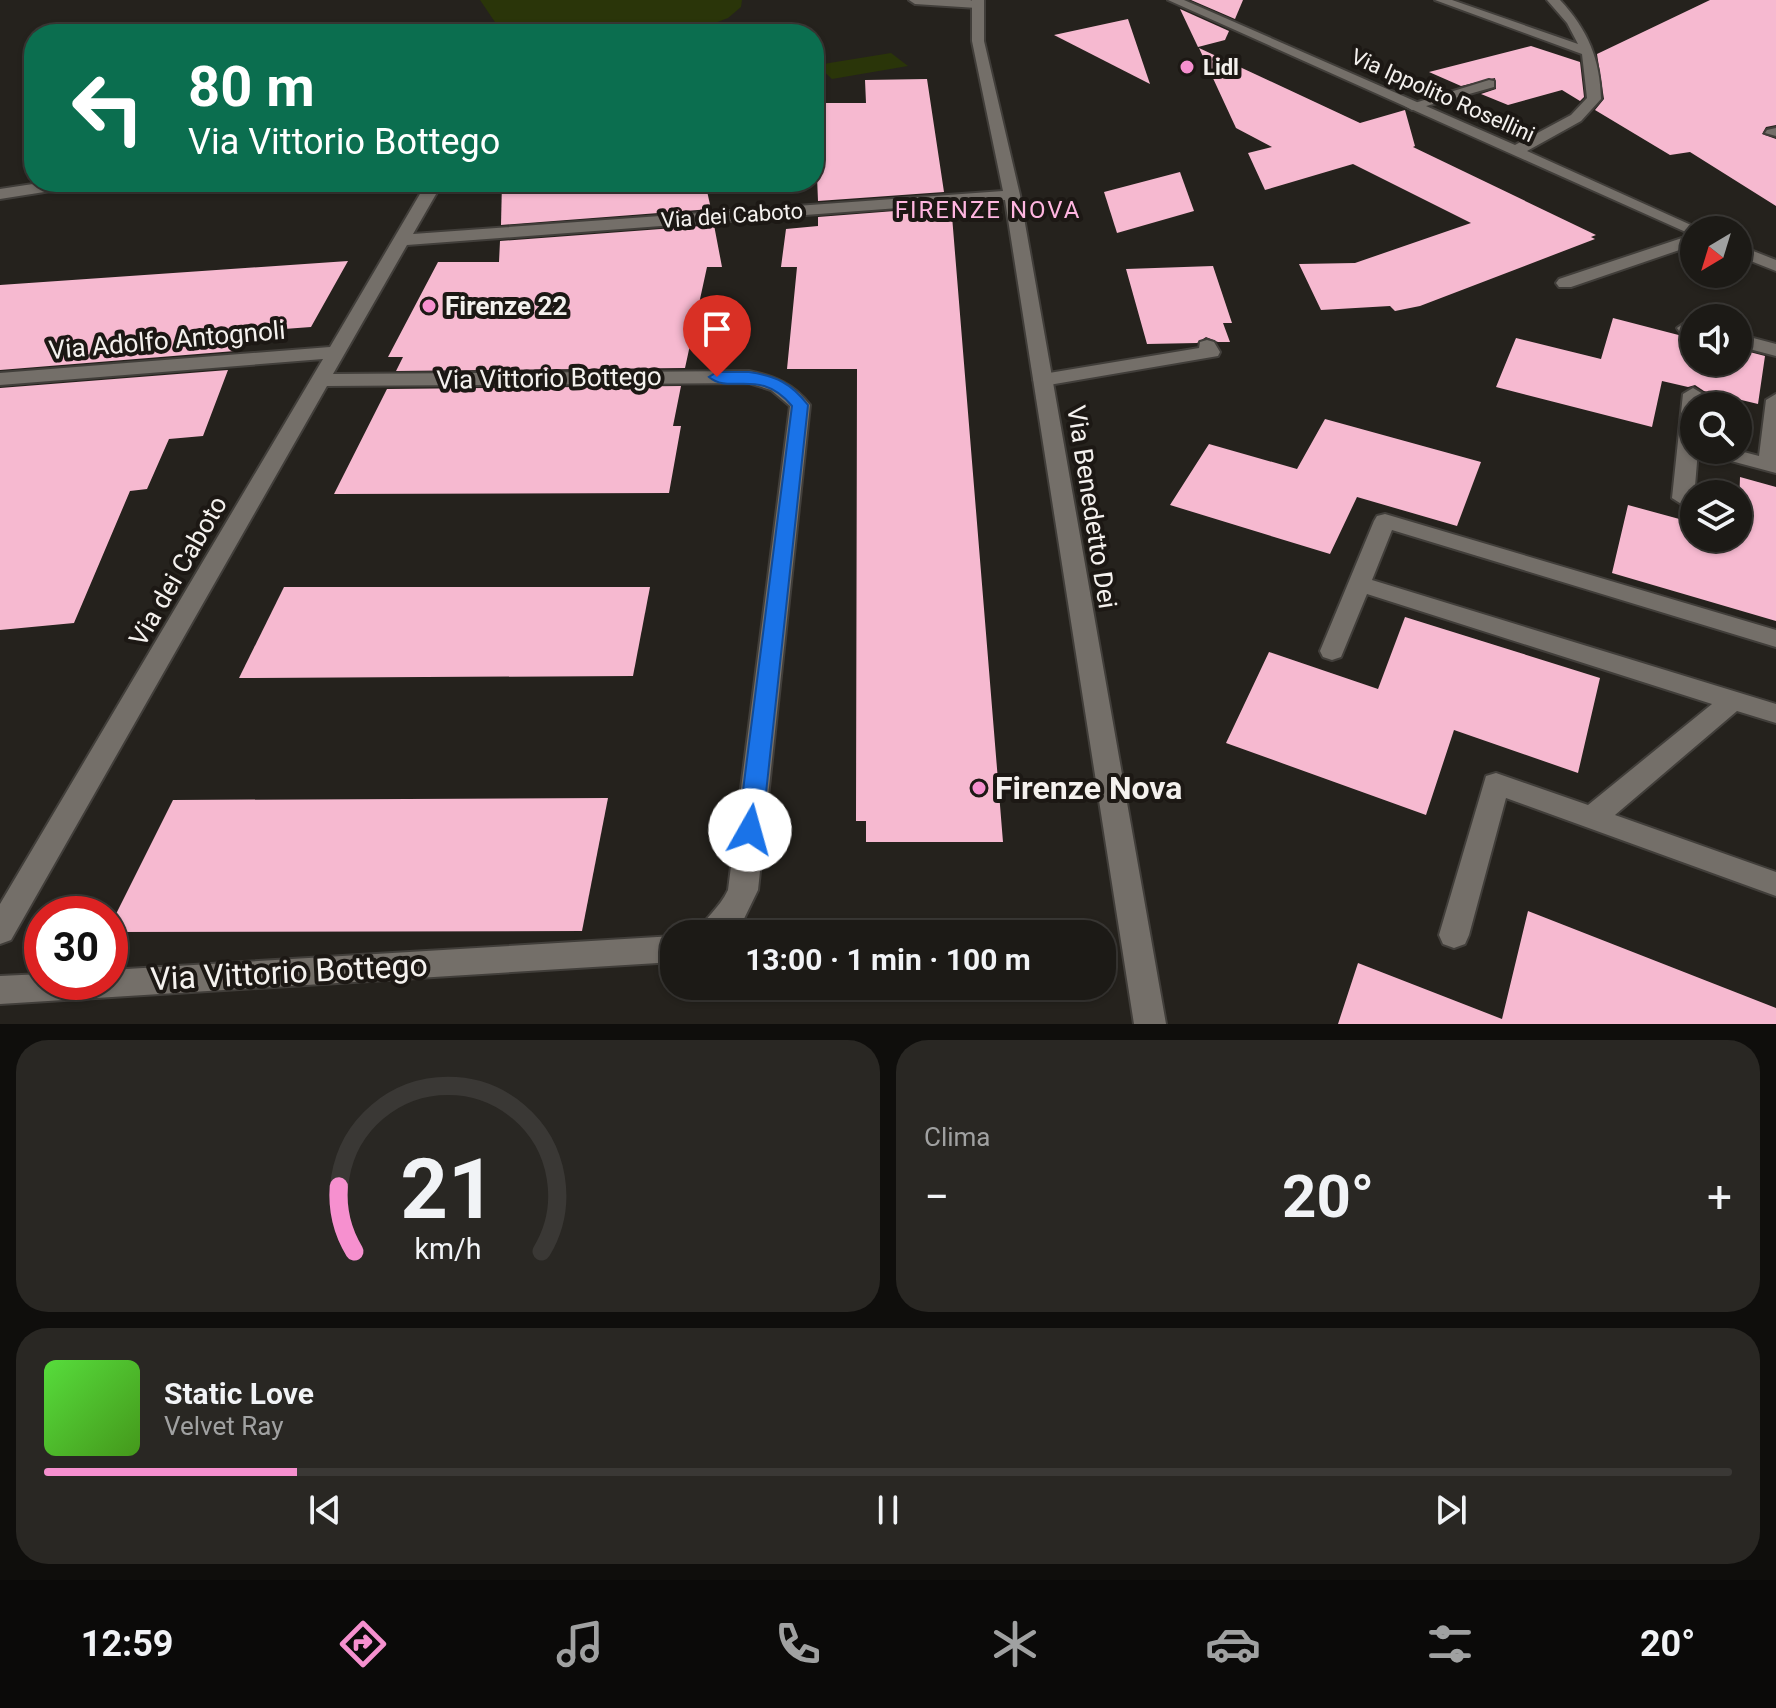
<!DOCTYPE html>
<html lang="it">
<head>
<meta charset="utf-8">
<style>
  body { margin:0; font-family:Roboto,sans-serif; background:#292723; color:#f1f3f6; height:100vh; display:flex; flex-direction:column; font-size:30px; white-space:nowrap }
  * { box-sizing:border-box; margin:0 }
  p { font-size:26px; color:#a0a1a1 }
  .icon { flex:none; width:44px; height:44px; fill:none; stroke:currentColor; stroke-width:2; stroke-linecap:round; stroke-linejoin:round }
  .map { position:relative; height:1024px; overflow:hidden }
  .panel { display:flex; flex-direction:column; gap:16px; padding:16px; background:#0f0e0c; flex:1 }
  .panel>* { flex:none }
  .banner { position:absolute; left:24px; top:24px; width:800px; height:168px; border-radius:32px; box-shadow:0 2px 6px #0004,0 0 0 2px #3a3835; background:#0b6e4f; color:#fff; overflow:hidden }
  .needle { width:52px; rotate:218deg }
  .fabs { position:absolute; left:1680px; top:216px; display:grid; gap:16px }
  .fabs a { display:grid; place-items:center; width:72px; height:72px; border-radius:50%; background:#1c1a16; box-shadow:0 2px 6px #0004,0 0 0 2px #3a3835; font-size:40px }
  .speed { position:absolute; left:24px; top:896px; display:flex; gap:16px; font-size:40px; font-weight:700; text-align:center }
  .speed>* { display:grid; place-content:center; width:104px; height:104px; border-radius:50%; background:#1c1a16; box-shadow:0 2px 6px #0004,0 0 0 2px #3a3835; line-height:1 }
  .speed .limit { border:12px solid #d22; background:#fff; color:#111 }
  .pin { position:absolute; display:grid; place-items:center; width:68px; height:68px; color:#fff; margin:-82px -34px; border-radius:50% 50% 50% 0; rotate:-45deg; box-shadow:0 0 8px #0007 }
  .pin .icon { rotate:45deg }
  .me { position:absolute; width:88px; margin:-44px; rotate:7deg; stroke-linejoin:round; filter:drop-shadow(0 0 6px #0008) }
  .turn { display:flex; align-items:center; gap:28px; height:168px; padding:0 32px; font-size:36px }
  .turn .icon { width:104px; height:104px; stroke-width:2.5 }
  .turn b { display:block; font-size:56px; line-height:68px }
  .big { font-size:60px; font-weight:700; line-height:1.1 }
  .panel .tile { flex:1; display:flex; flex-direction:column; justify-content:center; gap:12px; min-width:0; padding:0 28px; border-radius:32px; background:#292723 }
  .panel .dial { align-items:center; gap:0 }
  .dial svg { height:208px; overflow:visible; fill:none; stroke:#3a3835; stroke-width:7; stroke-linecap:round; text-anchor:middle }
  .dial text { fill:#f1f3f6; stroke:none }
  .song { display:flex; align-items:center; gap:24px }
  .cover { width:96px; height:96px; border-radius:12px; background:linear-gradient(135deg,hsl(110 70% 55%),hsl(100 70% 35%)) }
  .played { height:8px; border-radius:4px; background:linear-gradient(90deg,#f690cf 15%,#3a3835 15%) }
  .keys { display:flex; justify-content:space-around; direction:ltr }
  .heat { display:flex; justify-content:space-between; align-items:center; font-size:44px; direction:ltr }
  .panel .tiles { flex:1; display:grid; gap:16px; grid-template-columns:1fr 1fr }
  .tile:last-child { grid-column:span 2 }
  .trip { position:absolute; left:660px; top:920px; width:456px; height:80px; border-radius:32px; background:#1c1a16; box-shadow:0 2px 6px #0004,0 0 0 2px #3a3835; font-weight:700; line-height:80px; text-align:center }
  .tab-bar { display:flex; height:128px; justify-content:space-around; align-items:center; background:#0b0a09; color:#a0a1a1 }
  .tab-bar .icon { width:56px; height:56px }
  .tab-bar .current { color:#f690cf }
  .tab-bar b { font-size:36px; color:#f1f3f6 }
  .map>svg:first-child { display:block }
  .green { fill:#2a3509 }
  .building { fill:#f6b9d0 }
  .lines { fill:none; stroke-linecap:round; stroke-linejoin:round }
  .service-casing { stroke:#413e3a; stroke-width:4 }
  .minor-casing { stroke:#413e3a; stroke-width:4 }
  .service { fill:#746f69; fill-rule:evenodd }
  .minor { fill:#746f69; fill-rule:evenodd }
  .route { fill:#1a73e8; stroke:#114b97; stroke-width:2 }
  .poi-dot { fill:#f690cf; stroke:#1c1814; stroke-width:3 }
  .labels { text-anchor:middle; stroke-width:8; stroke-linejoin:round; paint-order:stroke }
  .far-poi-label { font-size:22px; font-weight:bold; fill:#f4f1ee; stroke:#1c1814; text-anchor:start }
  .far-street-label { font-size:22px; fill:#f4f1ee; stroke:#1c1814 }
  .far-neighbourhood-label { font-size:24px; letter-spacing:2px; fill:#ffb6e0; stroke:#1c1814 }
  .poi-label { font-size:26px; font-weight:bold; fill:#f4f1ee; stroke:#1c1814; text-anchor:start }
  .street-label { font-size:26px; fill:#f4f1ee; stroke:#1c1814 }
  .near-poi-label { font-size:32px; font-weight:bold; fill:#f4f1ee; stroke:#1c1814; text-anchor:start }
  .near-street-label { font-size:32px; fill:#f4f1ee; stroke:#1c1814 }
</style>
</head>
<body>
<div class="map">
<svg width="1776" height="1024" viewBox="0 0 1776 1024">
  <rect width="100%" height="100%" fill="#25221d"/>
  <g class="green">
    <polygon points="480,0 742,0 741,7 728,18 686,34 511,34 501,31"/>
    <polygon points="891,53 908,66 832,79 817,65"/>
  </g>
  <g class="building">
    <polygon points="1191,0 1243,0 1235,19"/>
    <polygon points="1710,0 1776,0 1776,125 1766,127 1762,134 1776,139 1776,206 1690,152 1670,155 1595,110 1604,99 1597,54"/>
    <polygon points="1180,9 1229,31 1225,40 1198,47"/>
    <polygon points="1128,19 1150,84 1054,35"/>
    <polygon points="1531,46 1580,62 1584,97 1580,101 1562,90 1508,105 1481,94 1496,89 1495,78 1461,86 1429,72"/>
    <polygon points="1199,48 1360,123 1405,110 1415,146 1413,147 1596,235 1591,237 1595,239 1420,306 1395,311 1390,306 1321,310 1299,264 1355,263 1471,223 1353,164 1265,190 1248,153 1272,147 1236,128"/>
    <polygon points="927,79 944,192 818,201 814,103 866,103 865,80"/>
    <polygon points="1180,172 1194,211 1117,233 1104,192"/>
    <polygon points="502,182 705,182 711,209 501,225"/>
    <polygon points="946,207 948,217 952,216 1003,842 866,842 866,821 856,821 857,369 787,369 797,267 781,267 786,229 818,226 818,217"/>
    <polygon points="714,225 722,267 707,267 685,368 396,371 403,357 388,357 438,262 499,262 500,241"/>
    <polygon points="348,261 311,327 242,332 235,351 0,370 0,285"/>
    <polygon points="1213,266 1232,323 1223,323 1230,342 1218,342 1206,337 1197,343 1147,344 1126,269"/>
    <polygon points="1613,318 1694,339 1694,362 1738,362 1738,349 1765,356 1758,404 1704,391 1695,385 1688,387 1662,381 1652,427 1496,387 1516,338 1601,359"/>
    <polygon points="228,370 203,436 169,439 147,489 130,491 74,623 0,630 0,388"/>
    <polygon points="681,386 673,426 681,426 669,493 334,494 387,389"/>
    <polygon points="1325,419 1481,462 1457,526 1357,497 1330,554 1170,505 1209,444 1297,469"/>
    <polygon points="1740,477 1776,487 1776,621 1612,573 1628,505 1694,523 1694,538 1738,538"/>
    <polygon points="284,587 650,587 633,676 239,678"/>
    <polygon points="1405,617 1600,678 1578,773 1454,730 1426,815 1226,743 1269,652 1378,689"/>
    <polygon points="608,798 582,931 110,932 110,926 173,800"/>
    <polygon points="1528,911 1776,1008 1776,1024 1338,1024 1358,963 1502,1019"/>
  </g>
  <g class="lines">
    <g class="service-casing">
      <g id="service">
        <polygon points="909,0 970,0 983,4 977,8 915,4"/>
        <polygon points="1489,80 1494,81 1494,87 1412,110 1405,106"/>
        <polygon points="1776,128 1776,136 1765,133 1767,130"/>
        <polygon points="1694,234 1694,245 1571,287 1559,287 1556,283 1559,279"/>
        <polygon points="1686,322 1694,324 1694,336 1680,332 1677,328"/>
        <polygon points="1738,334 1776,344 1776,356 1738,346"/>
        <polygon points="1207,340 1214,342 1220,352 1218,356 1043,386 1033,380 1043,374 1199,348 1200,342"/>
        <polygon points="1693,388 1703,394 1702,406 1694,406 1694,450 1698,450 1694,498 1683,505 1672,498 1683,394"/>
        <polygon points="1776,394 1776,473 1705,454 1702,450 1736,450 1759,456 1766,400"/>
        <polygon points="1385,514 1776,630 1776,647 1392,530 1372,580 1776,704 1776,723 1737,711 1615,815 1776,872 1776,896 1506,798 1469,935 1465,944 1454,948 1443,944 1439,935 1486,776 1496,773 1588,805 1712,704 1367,594 1341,657 1332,660 1323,657 1320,651 1374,521 1377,516"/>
      </g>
    </g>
    <g class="minor-casing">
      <g id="minor">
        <path d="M 972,0 L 984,0 L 984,41 L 1020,195 L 1166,1024 L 1134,1024 L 1005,200 L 407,245 L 333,374 L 749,371 C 774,376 794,384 810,405 L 758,890 L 739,929 L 733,934 L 697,934 C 704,918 719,909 728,890 L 790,406 L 771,390 L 749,383 L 327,386 L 11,940 L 0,944 L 0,904 L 323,359 L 0,385 L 0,373 L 330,347 L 427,182 L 443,182 L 413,234 L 1003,191 L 972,41 Z"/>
        <path d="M 1168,0 L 1184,0 L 1515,145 L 1571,115 L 1587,98 L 1582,54 L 1435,0 L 1452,0 L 1578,44 L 1567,23 L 1547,0 L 1560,0 C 1588,30 1600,59 1601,99 L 1581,121 L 1527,151 L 1702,230 L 1694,230 L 1694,235 L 1688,233 Z"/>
        <polygon points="46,182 84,182 76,187 0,199 0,189"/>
        <polygon points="1738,245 1776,260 1776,271 1738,256"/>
        <polygon points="674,936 674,962 0,1004 0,976 42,974 42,982 110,982 110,970"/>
      </g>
    </g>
    <use href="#service" class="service"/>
    <use href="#minor" class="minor"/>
  </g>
  <path class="route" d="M 749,372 C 776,376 791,383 808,405 L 762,830 L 758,836 L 750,839 L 742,836 L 738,830 L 792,406 C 760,367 730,395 709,377 L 717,372 Z"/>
  <g class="poi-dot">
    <circle cx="1187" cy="67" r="8"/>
    <circle cx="429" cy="306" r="8"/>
    <circle cx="979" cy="788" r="8"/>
  </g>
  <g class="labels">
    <g class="far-poi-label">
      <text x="1203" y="75">Lidl</text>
    </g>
    <g class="far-street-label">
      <text transform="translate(1443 95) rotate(24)" y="8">Via Ippolito Rosellini</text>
      <text transform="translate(732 215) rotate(-4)" y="8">Via dei Caboto</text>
    </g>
    <g class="far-neighbourhood-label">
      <text x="988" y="218">FIRENZE NOVA</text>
    </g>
    <g class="poi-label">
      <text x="445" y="315">Firenze 22</text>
    </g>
    <g class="street-label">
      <text transform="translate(167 340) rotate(-5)" y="9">Via Adolfo Antognoli</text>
      <text transform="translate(549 378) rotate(-1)" y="9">Via Vittorio Bottego</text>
      <text transform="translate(1092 507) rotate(81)" y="9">Via Benedetto Dei</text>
      <text transform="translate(178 571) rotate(-60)" y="9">Via dei Caboto</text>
    </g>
    <g class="near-poi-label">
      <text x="995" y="799">Firenze Nova</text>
    </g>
    <g class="near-street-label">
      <text transform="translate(289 972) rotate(-3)" y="11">Via Vittorio Bottego</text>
    </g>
  </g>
</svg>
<div class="fabs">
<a><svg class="needle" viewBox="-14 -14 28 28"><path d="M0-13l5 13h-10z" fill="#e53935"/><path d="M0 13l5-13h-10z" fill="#a0a1a1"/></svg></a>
<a><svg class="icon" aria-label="sound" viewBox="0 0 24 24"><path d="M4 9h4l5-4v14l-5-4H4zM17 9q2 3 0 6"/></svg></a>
<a><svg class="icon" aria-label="search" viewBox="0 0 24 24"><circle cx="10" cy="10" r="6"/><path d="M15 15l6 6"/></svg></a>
<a><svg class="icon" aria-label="layers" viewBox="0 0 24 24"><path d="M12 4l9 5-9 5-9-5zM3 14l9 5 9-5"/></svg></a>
</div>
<div class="speed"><div class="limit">30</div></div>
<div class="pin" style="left:717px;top:377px;background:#d93025"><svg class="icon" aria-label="arrive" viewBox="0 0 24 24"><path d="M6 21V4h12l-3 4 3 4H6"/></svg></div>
<svg class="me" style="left:750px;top:830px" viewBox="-20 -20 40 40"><circle r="19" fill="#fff"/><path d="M0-13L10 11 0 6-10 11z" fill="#1a73e8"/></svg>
<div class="trip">13:00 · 1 min · 100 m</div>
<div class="banner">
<div class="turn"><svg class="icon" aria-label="left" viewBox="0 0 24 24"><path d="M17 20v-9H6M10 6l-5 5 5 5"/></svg><div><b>80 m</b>Via Vittorio Bottego</div></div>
</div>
</div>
<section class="panel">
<div class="tiles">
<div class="tile dial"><svg viewBox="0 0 100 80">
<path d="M14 69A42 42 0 1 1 86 69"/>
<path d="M14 69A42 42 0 0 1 8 44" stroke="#f690cf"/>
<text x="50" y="56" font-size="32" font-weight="700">21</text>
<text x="50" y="72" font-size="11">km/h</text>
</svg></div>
<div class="tile"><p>Clima</p>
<div class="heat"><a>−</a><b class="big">20°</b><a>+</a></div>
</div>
<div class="tile">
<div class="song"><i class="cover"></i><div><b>Static Love</b><p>Velvet Ray</p></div></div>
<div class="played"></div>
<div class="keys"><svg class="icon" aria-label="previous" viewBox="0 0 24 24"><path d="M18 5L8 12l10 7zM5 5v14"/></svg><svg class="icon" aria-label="pause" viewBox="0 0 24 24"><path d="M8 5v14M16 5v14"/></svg><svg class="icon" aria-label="next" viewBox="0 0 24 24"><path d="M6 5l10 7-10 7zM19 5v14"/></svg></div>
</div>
</div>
</section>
<nav class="tab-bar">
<b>12:59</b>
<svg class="icon current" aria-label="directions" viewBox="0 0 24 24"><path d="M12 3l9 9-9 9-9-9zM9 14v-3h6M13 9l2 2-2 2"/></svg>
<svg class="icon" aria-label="music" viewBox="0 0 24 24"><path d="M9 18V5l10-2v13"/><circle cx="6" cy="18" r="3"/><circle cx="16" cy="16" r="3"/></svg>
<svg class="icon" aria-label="phone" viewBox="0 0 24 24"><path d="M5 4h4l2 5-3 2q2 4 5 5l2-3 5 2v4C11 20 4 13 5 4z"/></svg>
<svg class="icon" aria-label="climate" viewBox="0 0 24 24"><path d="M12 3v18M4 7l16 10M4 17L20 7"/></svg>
<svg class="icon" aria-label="car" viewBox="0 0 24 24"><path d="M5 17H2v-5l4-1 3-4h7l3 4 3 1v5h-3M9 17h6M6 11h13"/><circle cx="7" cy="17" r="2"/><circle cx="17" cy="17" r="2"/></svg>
<svg class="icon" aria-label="filters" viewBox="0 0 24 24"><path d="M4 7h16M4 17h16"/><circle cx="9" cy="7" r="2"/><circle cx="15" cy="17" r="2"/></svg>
<b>20°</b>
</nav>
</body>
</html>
